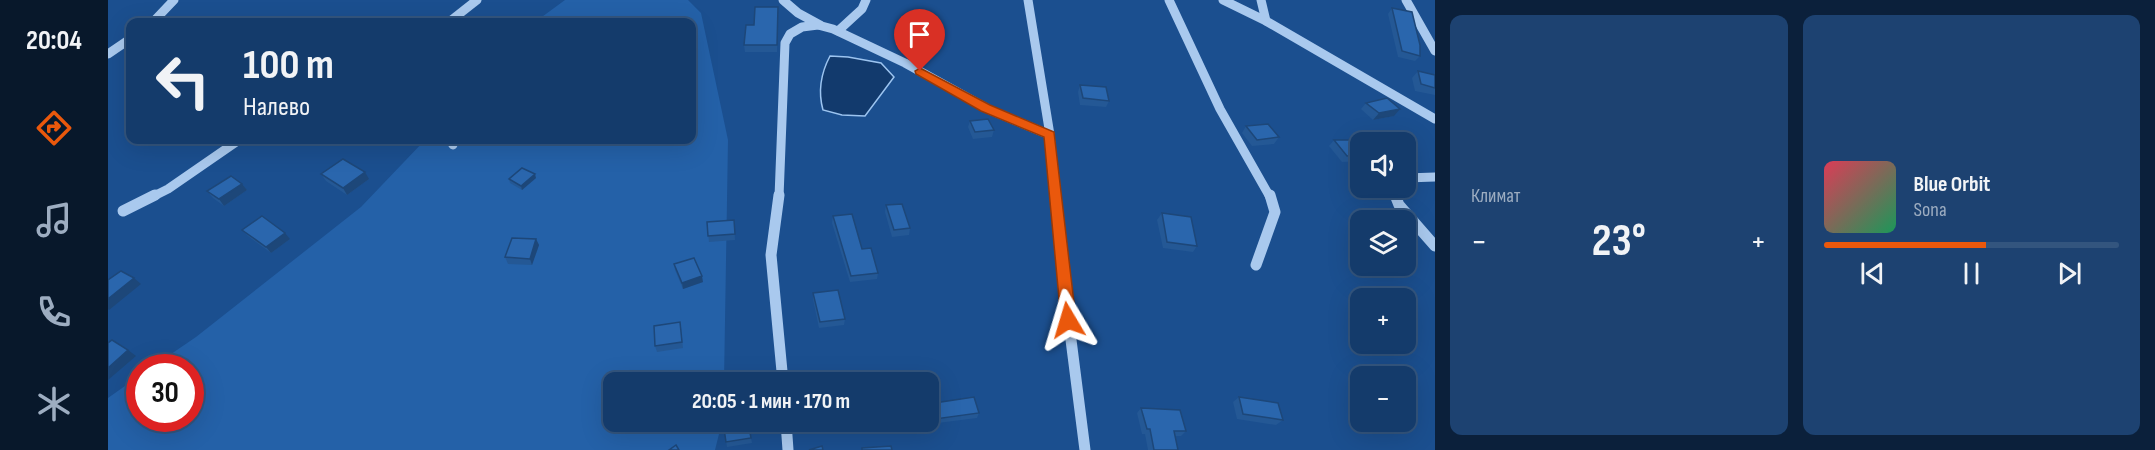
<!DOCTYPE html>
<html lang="ru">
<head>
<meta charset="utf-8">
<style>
  body { margin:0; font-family:"Sofia Sans Condensed",sans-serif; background:#1d4271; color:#f1f3f6; height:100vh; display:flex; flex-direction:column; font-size:22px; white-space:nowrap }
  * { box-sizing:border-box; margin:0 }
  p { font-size:20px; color:#9dadc1 }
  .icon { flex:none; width:33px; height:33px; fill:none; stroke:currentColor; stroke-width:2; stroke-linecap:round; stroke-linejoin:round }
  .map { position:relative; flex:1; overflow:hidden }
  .side { display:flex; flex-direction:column; gap:15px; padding:15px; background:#0b203b; width:720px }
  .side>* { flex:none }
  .guide { position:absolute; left:18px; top:18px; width:570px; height:126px; border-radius:12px; box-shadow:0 6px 24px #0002,0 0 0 2px #33557e; background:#143b6b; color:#f1f3f6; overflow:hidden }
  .fabs { position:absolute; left:1242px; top:132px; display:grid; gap:12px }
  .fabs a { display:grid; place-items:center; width:66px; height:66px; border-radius:12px; background:#143b6b; box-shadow:0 6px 24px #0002,0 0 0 2px #33557e; font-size:30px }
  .speed { position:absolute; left:18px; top:354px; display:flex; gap:12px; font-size:30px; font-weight:700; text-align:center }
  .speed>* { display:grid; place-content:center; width:78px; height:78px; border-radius:50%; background:#143b6b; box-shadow:0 6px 24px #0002,0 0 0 2px #33557e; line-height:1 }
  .speed .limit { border:9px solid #d22; background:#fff; color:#111 }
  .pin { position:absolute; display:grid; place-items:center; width:51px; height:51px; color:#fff; margin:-62px -26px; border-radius:50% 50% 50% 0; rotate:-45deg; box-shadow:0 0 6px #0007 }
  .pin .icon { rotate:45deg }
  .me { position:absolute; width:66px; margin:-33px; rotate:353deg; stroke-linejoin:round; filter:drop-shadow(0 0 4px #0008) }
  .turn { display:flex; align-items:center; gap:21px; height:126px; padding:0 18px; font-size:27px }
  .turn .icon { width:78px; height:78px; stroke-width:2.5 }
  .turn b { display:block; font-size:42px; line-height:51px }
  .big { font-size:45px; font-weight:700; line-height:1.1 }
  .side .widget { flex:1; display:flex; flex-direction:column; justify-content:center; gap:9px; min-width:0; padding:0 21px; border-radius:12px; background:#1d4271 }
  .song { display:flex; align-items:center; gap:18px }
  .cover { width:72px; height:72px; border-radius:9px; background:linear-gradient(135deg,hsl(350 70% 55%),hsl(150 70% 35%)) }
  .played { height:6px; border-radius:3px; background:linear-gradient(90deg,#ea580c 55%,#33557e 55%) }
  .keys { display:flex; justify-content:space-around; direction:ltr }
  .heat { display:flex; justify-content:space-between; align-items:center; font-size:33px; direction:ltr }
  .side .tiles { flex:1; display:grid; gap:15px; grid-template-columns:repeat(2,1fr) }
  .trip { position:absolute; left:495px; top:372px; width:336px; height:60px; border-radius:12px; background:#143b6b; box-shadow:0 6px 24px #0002,0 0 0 2px #33557e; font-weight:700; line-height:60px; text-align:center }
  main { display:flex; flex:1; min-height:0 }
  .tab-bar { display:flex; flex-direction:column; width:108px; justify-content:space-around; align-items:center; background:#08182b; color:#9dadc1 }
  .tab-bar .icon { width:42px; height:42px }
  .tab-bar .on { color:#ea580c }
  .tab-bar b { font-size:27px; color:#f1f3f6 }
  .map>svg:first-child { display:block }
  .green { fill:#2461a8 }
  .water { fill:#123a6d; stroke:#9cc4f0; stroke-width:1.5 }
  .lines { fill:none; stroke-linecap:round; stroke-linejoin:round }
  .minor-far1 { stroke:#a9c9ee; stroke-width:9 }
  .minor { stroke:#a9c9ee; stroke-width:11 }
  .wall { fill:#245895 }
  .shaded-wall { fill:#1d4779 }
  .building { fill:#2a66ad; stroke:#1d4779; stroke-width:1.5 }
  .route { fill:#ea580c; stroke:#983908; stroke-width:1.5 }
</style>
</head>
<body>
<main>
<nav class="tab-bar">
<b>20:04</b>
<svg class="icon on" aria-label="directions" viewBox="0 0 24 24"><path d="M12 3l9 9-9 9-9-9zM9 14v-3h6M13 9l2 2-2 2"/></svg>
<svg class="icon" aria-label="music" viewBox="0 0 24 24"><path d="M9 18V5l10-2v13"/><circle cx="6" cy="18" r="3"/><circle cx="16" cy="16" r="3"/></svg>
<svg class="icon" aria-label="phone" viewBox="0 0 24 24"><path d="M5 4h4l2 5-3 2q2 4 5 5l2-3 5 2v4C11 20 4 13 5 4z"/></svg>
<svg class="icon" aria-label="climate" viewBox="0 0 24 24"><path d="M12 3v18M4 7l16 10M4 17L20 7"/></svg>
</nav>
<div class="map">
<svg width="1327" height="450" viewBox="0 0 1327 450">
  <rect width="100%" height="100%" fill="#1b4f8f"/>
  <polygon class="green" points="457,0 580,0 593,13 620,140 616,382 506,382 506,422 614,422 607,450 0,450 0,398 31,376 32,418 82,418 82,368 44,367 88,337 253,207 317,140 584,140 584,22 427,22"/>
  <path class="water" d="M 722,56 L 740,57 L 773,63 L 786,77 L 757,116 L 734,115 L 715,110 C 710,92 713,73 722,56 Z"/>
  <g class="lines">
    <g class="minor-far1">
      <polyline points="675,0 690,13 712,25"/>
      <polyline points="920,0 942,135 948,197"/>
      <polyline points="1061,0 1112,109 1162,197"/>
      <polyline points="1115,0 1158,21 1327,119"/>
      <polyline points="1153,0 1158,21"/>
      <polyline points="1298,0 1327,51"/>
      <polyline points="45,22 66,0"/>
      <polyline points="341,22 369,0"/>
      <polyline points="730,31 754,9 758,0"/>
      <polyline points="0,54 22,39"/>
      <polyline points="342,140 345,145"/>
      <polyline points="1298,178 1327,177"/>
      <polyline points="44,197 60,189 131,140"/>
      <polyline points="671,197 677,43 682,34 694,27 710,25 725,29 797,63 882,110 942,135"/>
      <polyline points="1287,197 1288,188"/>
    </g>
    <g class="minor">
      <polyline points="671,195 663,255 675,382"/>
      <polyline points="948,195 955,277 977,450"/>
      <polyline points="1287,195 1291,205 1327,246"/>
      <polyline points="15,211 47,195"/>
      <polyline points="1148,265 1167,212 1162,195"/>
      <polyline points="678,422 680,450"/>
    </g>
  </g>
  <g class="wall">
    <polygon points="670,7 669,52 637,52 636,45 646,25"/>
    <polygon points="1284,8 1312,56 1307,61 1290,57 1280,14"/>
    <polygon points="1310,71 1327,75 1327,95 1307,91 1304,78"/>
    <polygon points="972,85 1001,101 998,107 972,105 970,92"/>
    <polygon points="1258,103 1286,116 1265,120 1253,109"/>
    <polygon points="862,121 886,130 884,137 865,139 860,127"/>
    <polygon points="1138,126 1171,137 1166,144 1144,146 1134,133"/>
    <polygon points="1226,140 1297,140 1307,152 1300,159 1298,159 1298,142 1252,142 1252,161 1234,162 1221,146"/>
    <polygon points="213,174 261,179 239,195 218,181"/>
    <polygon points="428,178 414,190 402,183 401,179"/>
    <polygon points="134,184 139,190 116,206 105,198 99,191"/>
    <polygon points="778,205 802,228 801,235 784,237 777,212"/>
    <polygon points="1054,213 1089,246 1085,252 1055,248 1049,220"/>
    <polygon points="725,216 754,249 770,273 769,279 742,282 724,223"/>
    <polygon points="626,220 627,240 601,242 599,222"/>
    <polygon points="134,230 182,239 163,253 140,236"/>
    <polygon points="428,239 431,245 424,265 400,264 397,257"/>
    <polygon points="566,264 595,282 575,289 567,270"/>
    <polygon points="705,293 737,319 736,325 711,328 705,299"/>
    <polygon points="573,328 575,348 549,352 547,346"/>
    <polygon points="1131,397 1175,420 1168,425 1129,419 1125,402"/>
    <polygon points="820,404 871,413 869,418 814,425 813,422 820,422"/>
    <polygon points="1033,408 1078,431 1073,436 1067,436 1070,450 1040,450 1037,434 1034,434 1029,413"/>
    <polygon points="615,422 643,438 644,443 619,447"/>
    <polygon points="738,422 754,422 738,424"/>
  </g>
  <g class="shaded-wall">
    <polygon points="1292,109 1286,116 1265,120 1271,113"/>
    <polygon points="257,172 261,179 239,195 235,188"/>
    <polygon points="427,174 428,178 414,190 413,186"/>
    <polygon points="134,184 139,190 116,206 111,199"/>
    <polygon points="177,233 182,239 163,253 158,247"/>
    <polygon points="428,239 431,245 424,265 422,259"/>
    <polygon points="594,276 595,282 575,289 574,283"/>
    <polygon points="26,278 33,284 1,310 0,309 0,299"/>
    <polygon points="20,350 28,356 0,380 0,368"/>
    <polygon points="84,387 91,392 82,400 82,388"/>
  </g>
  <g class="building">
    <polygon points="647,7 670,7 669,45 636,45 638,25 646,25"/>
    <polygon points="1284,8 1304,12 1312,45 1312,56 1294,51"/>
    <polygon points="1310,71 1327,75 1327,88 1313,84"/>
    <polygon points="972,85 998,87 1001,101 975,98"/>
    <polygon points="1279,98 1292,109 1271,113 1258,103"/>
    <polygon points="880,119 886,130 867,132 862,121"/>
    <polygon points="1160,124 1171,137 1149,140 1138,126"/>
    <polygon points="1226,140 1297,140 1307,152 1298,153 1298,142 1252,142 1252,155 1239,156"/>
    <polygon points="235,159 257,172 235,188 213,174"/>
    <polygon points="414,168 427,174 413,186 401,179"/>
    <polygon points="123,176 134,184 111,199 99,191"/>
    <polygon points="794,204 802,228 786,230 778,205"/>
    <polygon points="1054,213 1083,217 1089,246 1059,242"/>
    <polygon points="744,214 754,249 763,248 770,273 743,276 725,216"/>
    <polygon points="154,216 177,233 158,247 134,230"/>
    <polygon points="626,220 627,234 600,236 599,222"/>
    <polygon points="404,238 428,239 422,259 397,257"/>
    <polygon points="586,258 594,276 574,283 566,264"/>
    <polygon points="13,271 26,278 0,299 0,280"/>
    <polygon points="730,290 737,319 712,322 705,293"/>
    <polygon points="572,322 574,342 547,346 546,326"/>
    <polygon points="4,340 20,350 0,368 0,343"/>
    <polygon points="569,376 569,382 540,382 539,380"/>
    <polygon points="866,397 871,413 820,420 820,404"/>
    <polygon points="1131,397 1170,403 1175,420 1135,414"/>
    <polygon points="1033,408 1072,410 1078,431 1066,431 1070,450 1046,450 1042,429 1039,429"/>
    <polygon points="615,422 640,422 643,438 618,442"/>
    <polygon points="568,445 571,450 561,450"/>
    <polygon points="714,446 715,450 701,450"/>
    <polygon points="783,446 784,450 754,450 754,448"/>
  </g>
  <polygon class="route" points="812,68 882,105 946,132 968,320 966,325 960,327 955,325 953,320 936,137 873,111 808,74 807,71"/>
</svg>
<div class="fabs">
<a><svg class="icon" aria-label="sound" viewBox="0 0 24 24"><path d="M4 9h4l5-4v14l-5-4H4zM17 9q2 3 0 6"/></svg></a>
<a><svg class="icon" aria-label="layers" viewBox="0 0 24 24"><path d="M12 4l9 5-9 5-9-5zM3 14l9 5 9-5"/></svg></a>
<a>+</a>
<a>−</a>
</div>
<div class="speed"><div class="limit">30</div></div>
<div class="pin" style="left:812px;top:71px;background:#d93025"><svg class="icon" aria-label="arrive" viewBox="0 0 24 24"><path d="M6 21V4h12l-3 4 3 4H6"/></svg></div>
<svg class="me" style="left:960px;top:320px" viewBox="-20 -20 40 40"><path d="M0-17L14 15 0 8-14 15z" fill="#ea580c" stroke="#fff" stroke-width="4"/></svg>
<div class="trip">20:05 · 1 мин · 170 m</div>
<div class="guide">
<div class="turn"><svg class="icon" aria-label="left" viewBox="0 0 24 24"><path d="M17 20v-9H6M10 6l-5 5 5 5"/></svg><div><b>100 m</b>Налево</div></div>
</div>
</div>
<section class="side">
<div class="tiles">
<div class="widget"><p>Климат</p>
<div class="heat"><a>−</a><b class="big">23°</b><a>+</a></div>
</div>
<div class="widget">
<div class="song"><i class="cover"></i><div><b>Blue Orbit</b><p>Sona</p></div></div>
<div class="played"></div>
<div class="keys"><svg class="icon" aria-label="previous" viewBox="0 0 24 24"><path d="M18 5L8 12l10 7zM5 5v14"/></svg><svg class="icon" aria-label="pause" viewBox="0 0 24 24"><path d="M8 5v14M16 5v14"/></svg><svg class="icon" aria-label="next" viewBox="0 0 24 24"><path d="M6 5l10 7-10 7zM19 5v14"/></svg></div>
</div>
</div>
</section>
</main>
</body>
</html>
